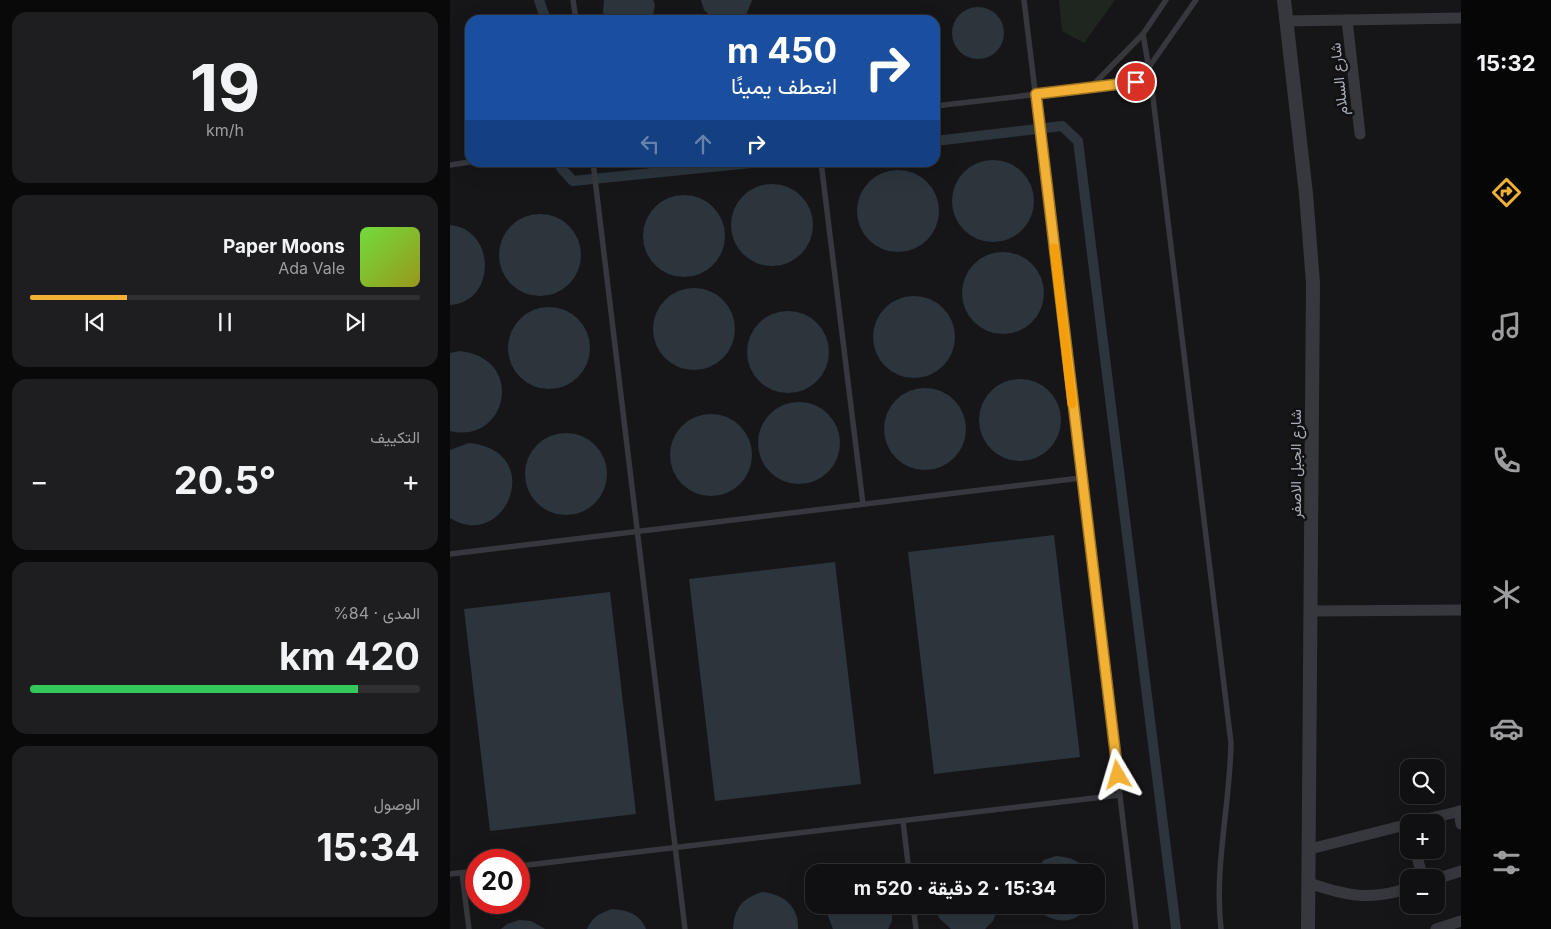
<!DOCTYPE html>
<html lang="ar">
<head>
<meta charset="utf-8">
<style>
  body { margin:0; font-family:Inter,Vazirmatn,sans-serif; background:#1e1e20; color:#f1f3f6; direction:rtl; height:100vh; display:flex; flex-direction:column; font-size:19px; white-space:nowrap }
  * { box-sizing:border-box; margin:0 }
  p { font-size:16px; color:#9c9d9f }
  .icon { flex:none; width:28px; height:28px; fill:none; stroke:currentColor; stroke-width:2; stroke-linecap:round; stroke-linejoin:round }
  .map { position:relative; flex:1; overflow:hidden; direction:ltr }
  .sheet { display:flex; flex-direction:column; gap:12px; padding:12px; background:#09090a; width:450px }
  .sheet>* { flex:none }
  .top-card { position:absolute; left:15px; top:15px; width:475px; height:152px; border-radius:15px; box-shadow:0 5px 20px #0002,0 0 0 1px #303032; direction:rtl; background:#1a4fa0; color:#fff; overflow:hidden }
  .buttons { position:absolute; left:950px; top:759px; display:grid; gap:10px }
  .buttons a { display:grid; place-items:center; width:45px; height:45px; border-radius:10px; background:#101012; box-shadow:0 5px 20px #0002,0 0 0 1px #303032; font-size:25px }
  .speed { position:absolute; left:15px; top:849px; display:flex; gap:10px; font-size:25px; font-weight:700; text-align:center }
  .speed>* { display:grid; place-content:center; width:65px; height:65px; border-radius:50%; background:#101012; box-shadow:0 5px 20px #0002,0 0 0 1px #303032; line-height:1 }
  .speed .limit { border:8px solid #d22; background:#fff; color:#111 }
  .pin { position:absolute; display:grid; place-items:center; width:42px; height:42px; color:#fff; margin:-21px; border:2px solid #fff; border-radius:50%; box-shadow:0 1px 5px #0007 }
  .me { position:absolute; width:55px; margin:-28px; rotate:353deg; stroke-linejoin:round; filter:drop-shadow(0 0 4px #0008) }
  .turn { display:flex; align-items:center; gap:18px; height:105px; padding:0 20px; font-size:22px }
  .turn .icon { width:65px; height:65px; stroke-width:2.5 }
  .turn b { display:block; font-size:35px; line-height:42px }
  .lanes { display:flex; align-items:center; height:48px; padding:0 20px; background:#0003; justify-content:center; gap:25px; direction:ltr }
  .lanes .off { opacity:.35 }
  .big { font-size:38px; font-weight:700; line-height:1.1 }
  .sheet .card { flex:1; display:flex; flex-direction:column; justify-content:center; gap:8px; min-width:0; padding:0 18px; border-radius:15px; background:#1e1e20 }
  .sheet .dial { align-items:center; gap:0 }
  .dial b { font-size:65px; line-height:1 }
  .song { display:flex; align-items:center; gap:15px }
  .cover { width:60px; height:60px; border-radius:8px; background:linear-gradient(135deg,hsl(100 70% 55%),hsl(60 70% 35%)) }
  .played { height:5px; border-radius:2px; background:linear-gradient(90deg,#f2b134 25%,#303032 25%) }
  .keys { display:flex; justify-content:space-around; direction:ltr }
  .heat { display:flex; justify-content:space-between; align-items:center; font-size:28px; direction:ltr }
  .charge { height:8px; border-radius:4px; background:linear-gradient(90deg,#34c759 84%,#303032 0) }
  .trip { position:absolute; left:355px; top:864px; width:300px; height:50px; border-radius:15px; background:#101012; box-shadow:0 5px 20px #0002,0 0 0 1px #303032; font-weight:700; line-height:50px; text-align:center; direction:rtl }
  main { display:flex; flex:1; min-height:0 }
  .dock { display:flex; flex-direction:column; width:90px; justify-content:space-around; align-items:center; background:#060607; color:#9c9d9f }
  .dock .icon { width:35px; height:35px }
  .dock .current { color:#f2b134 }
  .dock b { font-size:22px; color:#f1f3f6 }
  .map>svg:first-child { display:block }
  .green { fill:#1e261f }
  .water { fill:#2c353c }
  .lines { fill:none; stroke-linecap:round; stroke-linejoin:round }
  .canal { stroke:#2c353c; stroke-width:10 }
  .service { stroke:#37383d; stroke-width:5.5 }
  .minor { stroke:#37383d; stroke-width:11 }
  .tertiary { stroke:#37383d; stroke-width:14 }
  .route-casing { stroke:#9d7322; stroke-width:12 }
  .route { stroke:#f2b134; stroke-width:9 }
  .slow { stroke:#f59e0b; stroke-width:9 }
  .labels { text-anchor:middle; stroke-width:5; stroke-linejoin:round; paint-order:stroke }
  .street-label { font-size:15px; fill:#a8adb8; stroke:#111113 }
</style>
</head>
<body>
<main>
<nav class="dock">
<b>15:32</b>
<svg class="icon current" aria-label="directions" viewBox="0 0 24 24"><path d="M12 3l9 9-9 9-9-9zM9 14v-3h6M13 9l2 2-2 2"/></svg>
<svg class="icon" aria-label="music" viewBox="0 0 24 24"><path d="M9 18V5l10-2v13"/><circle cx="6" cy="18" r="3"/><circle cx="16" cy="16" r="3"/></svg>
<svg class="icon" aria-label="phone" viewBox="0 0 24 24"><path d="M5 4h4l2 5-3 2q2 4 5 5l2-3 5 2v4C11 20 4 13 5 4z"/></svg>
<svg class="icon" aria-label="climate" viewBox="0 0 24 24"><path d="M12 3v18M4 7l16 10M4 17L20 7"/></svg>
<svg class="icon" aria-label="car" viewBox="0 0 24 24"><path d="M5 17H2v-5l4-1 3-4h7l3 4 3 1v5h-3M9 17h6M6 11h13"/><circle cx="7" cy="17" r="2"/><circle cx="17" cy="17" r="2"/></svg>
<svg class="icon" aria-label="filters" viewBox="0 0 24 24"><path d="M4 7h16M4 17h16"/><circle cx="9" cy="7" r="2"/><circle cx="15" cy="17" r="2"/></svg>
</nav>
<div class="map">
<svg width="1011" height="929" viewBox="0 0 1011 929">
  <rect width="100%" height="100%" fill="#161618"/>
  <polygon class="green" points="609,0 665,0 634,43 612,31"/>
  <g class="water">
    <polygon points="154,0 203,0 205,5 202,20 156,20 153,12"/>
    <polygon points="251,0 302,0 297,13 290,20 265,20 254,10"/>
    <circle cx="528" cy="33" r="26"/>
    <circle cx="543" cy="201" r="41"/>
    <circle cx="448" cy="211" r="41"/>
    <circle cx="322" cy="225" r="41"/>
    <circle cx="234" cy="236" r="41"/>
    <circle cx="90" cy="255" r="41"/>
    <path d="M 0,225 C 46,229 47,302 0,305 Z"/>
    <circle cx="553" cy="293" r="41"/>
    <circle cx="244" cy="329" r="41"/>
    <circle cx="464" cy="337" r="41"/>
    <circle cx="99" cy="348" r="41"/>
    <circle cx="338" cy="352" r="41"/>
    <path d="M 9,351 C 77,358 57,445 0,431 L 0,353 Z"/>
    <circle cx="570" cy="420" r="41"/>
    <circle cx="475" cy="429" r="41"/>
    <circle cx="349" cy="443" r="41"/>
    <circle cx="261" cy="455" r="41"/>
    <circle cx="116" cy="474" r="41"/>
    <path d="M 19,443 C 98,451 55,553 0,518 L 0,450 Z"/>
    <polygon points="604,535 630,757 484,774 458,552"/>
    <polygon points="385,562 411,784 265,801 239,579"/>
    <polygon points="160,592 186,814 40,831 14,609"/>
    <path d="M 606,856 C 621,857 629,861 639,872 L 582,872 L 594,860 Z"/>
    <path d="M 312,892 C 333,894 349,906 348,929 L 283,929 C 284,909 292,898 312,892 Z"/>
    <polygon points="379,905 442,905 442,921 438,929 383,929 378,916"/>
    <polygon points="549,905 543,921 535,929 501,929 489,918 485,905"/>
    <path d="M 582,905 L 638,905 C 625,929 597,922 582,905 Z"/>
    <path d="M 162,909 C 177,910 190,914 196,929 L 137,929 C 142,917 150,913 162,909 Z"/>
    <polygon points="69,920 81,921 95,929 51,929 57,924"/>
  </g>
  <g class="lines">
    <g class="canal">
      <polyline points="89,0 96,20"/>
      <polyline points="485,141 612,126 628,141 726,929"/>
      <polyline points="111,162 111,168 123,181 311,162"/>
    </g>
    <g class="service">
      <polyline points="123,0 126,20"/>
      <polyline points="574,0 686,929"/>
      <path d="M 693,34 L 701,81 L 781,743 C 780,805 764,867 771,929"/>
      <polyline points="699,67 746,0"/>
      <polyline points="641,87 693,34 716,0"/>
      <polyline points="485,106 701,81"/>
      <polyline points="143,162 235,929"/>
      <polyline points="371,162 413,504"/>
      <polyline points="0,165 20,162"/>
      <polyline points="0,554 631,478"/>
      <polyline points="453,821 459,872"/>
      <polyline points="69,866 670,795"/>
      <polyline points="12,873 19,929"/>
      <polyline points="0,874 26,871"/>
      <polyline points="463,905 466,929"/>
    </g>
    <g class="minor">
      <polyline points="897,20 910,134"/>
      <polyline points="837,21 1011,18"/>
      <polyline points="862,611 1011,610"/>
      <polyline points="1009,811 1011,824"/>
      <polyline points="963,822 1011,811"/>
      <polyline points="860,849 959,824"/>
      <polyline points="965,850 973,878"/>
      <polyline points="986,879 1011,871"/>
      <path d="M 859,883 C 897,896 920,901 959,888"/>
      <polyline points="986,929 1011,921"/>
    </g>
    <polyline class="tertiary" points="834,0 856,194 863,283 858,929"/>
  </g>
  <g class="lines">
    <g class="route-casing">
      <polyline id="route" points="668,775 586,94 686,82"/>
    </g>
    <use href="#route" class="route"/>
    <polyline class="slow" points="604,248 622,404"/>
  </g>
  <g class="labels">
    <g class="street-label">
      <text transform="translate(889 79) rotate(-96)" y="5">شارع السلام</text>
      <text transform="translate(846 464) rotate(-90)" y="5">شارع الجبل الاصفر</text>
    </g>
  </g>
</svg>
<div class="buttons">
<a><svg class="icon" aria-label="search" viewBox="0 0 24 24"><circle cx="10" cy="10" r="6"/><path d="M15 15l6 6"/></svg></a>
<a>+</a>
<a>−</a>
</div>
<div class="speed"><div class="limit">20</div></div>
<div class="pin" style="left:686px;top:82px;background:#d93025"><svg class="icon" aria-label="arrive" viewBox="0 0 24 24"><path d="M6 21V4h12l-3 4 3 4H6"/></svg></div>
<svg class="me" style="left:668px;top:775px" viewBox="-20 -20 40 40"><path d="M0-17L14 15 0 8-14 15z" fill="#f2b134" stroke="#fff" stroke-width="4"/></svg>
<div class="trip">15:34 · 2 دقيقة · 520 m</div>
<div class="top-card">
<div class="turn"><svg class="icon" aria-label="right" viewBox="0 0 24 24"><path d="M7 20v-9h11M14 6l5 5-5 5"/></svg><div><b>450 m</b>انعطف يمينًا</div></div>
<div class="lanes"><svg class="icon off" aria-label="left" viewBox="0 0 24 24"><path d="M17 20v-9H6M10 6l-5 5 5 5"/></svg><svg class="icon off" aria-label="ahead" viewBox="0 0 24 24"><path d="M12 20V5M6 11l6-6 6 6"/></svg><svg class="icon" aria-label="right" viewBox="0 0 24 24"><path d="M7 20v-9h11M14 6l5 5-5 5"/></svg></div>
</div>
</div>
<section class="sheet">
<div class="card dial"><b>19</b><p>km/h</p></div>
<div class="card">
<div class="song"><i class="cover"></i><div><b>Paper Moons</b><p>Ada Vale</p></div></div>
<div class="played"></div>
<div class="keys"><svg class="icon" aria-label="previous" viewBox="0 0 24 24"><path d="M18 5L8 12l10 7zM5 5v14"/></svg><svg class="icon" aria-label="pause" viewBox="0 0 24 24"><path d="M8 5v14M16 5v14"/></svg><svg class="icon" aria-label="next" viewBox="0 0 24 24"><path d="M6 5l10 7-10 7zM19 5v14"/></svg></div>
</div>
<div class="card"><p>التكييف</p>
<div class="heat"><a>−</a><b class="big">20.5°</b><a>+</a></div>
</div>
<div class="card"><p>المدى · 84%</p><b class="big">420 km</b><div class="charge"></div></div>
<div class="card"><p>الوصول</p><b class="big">15:34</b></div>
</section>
</main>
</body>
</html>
